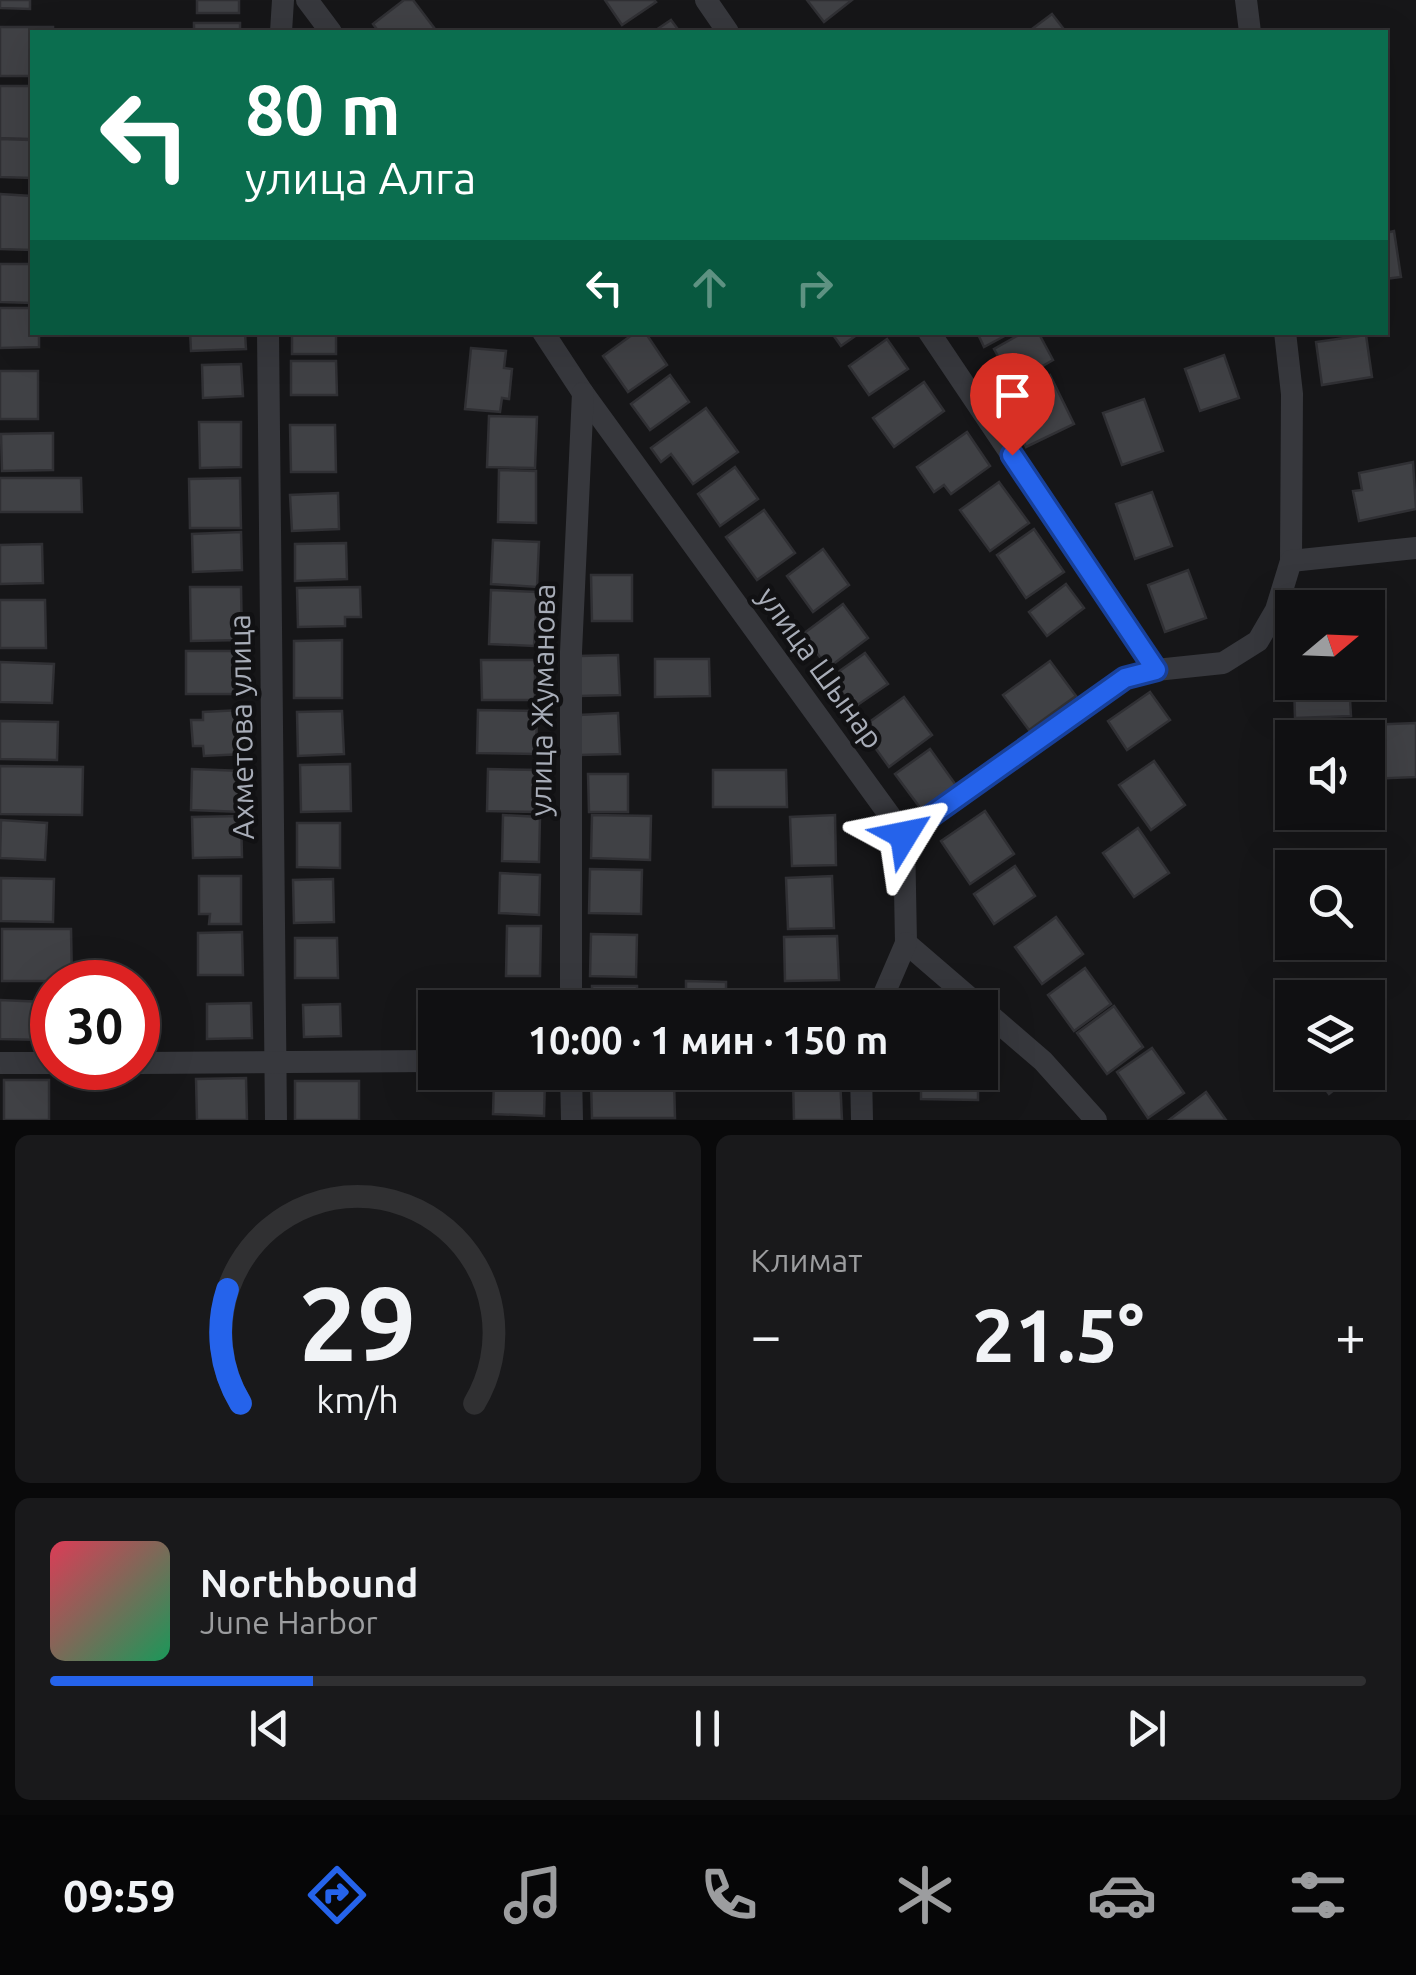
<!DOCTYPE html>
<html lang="ru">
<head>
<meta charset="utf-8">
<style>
  body { margin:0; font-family:Ubuntu,sans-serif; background:#19191b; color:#f1f3f6; height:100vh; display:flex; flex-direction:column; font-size:38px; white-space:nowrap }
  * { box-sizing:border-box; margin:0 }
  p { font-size:32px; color:#9c9d9f }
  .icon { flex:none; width:55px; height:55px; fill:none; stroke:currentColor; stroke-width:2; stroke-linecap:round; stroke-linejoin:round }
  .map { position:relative; height:1120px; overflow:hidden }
  .panel { display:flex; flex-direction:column; gap:15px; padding:15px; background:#09090a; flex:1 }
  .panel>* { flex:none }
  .banner { position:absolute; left:30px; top:30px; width:1358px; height:305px; border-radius:0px; box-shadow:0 10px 40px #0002,0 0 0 2px #303032; background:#0b6e4f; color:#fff; overflow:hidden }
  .needle { width:65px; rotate:71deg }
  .controls { position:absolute; left:1275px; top:590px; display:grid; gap:20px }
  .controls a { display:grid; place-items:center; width:110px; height:110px; border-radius:0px; background:#101012; box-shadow:0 10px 40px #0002,0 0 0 2px #303032; font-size:50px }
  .speed { position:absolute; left:30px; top:960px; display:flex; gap:20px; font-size:50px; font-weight:700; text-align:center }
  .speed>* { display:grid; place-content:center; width:130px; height:130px; border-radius:50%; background:#101012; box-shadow:0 10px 40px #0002,0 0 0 2px #303032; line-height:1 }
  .speed .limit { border:15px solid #d22; background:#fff; color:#111 }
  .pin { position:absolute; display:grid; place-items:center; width:85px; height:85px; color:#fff; margin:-102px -42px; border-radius:50% 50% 50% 0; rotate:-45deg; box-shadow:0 0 10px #0007 }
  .pin .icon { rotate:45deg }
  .me { position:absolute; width:110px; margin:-55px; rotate:55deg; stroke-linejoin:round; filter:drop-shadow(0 0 8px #0008) }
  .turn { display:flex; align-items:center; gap:35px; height:210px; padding:0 50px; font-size:45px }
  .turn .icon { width:130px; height:130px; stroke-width:2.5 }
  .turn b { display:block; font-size:70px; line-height:85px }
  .lanes { display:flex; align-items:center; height:95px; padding:0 50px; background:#0003; justify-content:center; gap:50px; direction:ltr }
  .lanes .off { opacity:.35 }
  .big { font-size:75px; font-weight:700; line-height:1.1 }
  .panel .widget { flex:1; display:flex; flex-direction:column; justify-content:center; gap:15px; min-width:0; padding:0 35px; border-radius:15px; background:#19191b }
  .panel .dial { align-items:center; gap:0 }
  .dial svg { height:260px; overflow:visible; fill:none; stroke:#303032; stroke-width:7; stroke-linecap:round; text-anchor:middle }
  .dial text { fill:#f1f3f6; stroke:none }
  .song { display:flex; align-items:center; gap:30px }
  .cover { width:120px; height:120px; border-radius:15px; background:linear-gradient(135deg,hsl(350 70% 55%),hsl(150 70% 35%)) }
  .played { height:10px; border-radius:5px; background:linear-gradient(90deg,#2563eb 20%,#303032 20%) }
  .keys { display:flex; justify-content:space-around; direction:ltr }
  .heat { display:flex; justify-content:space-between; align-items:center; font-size:55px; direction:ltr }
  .panel .tiles { flex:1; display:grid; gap:15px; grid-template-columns:1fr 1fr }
  .widget:last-child { grid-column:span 2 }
  .trip { position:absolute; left:418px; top:990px; width:580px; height:100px; border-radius:0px; background:#101012; box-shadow:0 10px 40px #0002,0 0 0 2px #303032; font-weight:700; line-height:100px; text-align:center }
  .menu { display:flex; height:160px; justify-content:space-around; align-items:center; background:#060607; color:#9c9d9f }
  .menu .icon { width:70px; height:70px }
  .menu .selected { color:#2563eb }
  .menu b { font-size:45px; color:#f1f3f6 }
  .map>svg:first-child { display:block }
  .building { fill:#404145; stroke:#303034; stroke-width:2.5 }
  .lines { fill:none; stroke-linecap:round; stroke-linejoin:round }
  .street { stroke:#37383d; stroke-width:22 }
  .route-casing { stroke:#184099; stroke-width:25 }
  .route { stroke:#2563eb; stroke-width:18 }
  .labels { text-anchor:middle; stroke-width:9; stroke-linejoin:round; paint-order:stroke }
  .street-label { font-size:30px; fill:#a8adb8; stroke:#111113 }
</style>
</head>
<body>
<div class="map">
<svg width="1416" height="1120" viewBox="0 0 1416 1120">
  <rect width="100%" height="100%" fill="#161618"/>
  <g class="building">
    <polygon points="0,0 30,0 30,9 0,8"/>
    <rect x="197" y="0" width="42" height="13"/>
    <polygon points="404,0 413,0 435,29 431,32 379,32 373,24"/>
    <polygon points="605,0 654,0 656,2 622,25"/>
    <polygon points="807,0 852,0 824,22"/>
    <polygon points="1052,14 1066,32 1028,32"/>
    <polygon points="671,20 680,32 653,32"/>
    <rect x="194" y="23" width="46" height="9"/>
    <polygon points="0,27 53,27 53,32 32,32 32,76 0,76"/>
    <polygon points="0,86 31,86 30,139 0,138"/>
    <polygon points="0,139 32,140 32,178 0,177"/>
    <polygon points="0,194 32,196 32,250 0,249"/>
    <polygon points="1394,231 1401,277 1385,279 1385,233"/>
    <polygon points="0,264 32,264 32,303 0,302"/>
    <polygon points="0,308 32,308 32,332 39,332 39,347 0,348"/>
    <polygon points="190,332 245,332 246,349 191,351"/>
    <rect x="292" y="332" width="44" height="22"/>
    <polygon points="636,332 645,332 667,365 628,392 603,356"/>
    <polygon points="831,332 861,332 841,346"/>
    <polygon points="977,332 1012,332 984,347"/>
    <polygon points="1024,332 1038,332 1053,360 1013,383 994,349"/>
    <polygon points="1366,335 1372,377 1322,385 1316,342"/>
    <polygon points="887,339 908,369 869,395 849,366"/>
    <polygon points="471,348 506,351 504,368 512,369 509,399 502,398 500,412 465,409"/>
    <polygon points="1224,355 1239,398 1200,411 1185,369"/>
    <polygon points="291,361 336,361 337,395 291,395"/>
    <polygon points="241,364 243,396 203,398 202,365"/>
    <rect x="0" y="371" width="38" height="48"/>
    <polygon points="670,375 689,402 650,430 631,404"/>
    <polygon points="1050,375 1074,424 1026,447 1003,398"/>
    <polygon points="924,382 944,411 894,447 873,418"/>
    <polygon points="1144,399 1163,451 1122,465 1103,413"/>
    <polygon points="706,408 738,452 693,484 671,454 661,462 651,448"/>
    <polygon points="489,416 537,417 535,468 487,467"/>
    <polygon points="199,422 241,422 241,467 200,468"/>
    <polygon points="290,425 335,425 336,472 291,472"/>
    <polygon points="967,432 990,466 951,494 944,485 934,492 917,467"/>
    <polygon points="53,433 53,470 2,471 1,434"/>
    <polygon points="1413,462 1416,509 1359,521 1353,491 1362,490 1359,473"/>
    <polygon points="735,467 758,499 720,526 698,494"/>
    <polygon points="499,470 536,471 536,523 498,522"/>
    <polygon points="0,478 81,478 82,512 0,512"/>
    <polygon points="240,478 241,528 190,528 189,479"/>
    <polygon points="999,482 1029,523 990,551 960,510"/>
    <polygon points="1152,492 1172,546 1135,559 1116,504"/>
    <polygon points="338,493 339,529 292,531 290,495"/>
    <polygon points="764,510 795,553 757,580 726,537"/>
    <polygon points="1034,529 1064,572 1026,598 997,555"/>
    <polygon points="241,532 242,570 193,572 192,534"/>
    <polygon points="493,540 539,542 537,587 491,584"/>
    <polygon points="346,543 347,579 295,581 295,544"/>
    <polygon points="42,544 43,583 0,584 0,545"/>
    <polygon points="823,549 849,585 813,612 787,576"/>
    <polygon points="1188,570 1206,618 1165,632 1148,585"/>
    <polygon points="591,575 632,575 632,621 592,621"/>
    <polygon points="1066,584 1084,608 1047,636 1029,612"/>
    <polygon points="190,587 241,587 242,640 191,641"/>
    <polygon points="360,587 361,617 345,617 345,626 298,627 297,588"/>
    <polygon points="491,590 537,592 534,646 489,644"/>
    <polygon points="0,600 45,600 46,648 0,648"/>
    <polygon points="843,604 868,638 828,668 803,634"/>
    <polygon points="342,640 342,698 294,698 294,641"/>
    <rect x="186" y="651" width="62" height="43"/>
    <polygon points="865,653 888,684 853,708 831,677"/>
    <polygon points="618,655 620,695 580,696 579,656"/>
    <polygon points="655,659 709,659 710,696 655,697"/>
    <polygon points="481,660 535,660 535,700 482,700"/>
    <polygon points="1050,661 1076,696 1029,730 1003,695"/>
    <polygon points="0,662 54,664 52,703 0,702"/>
    <polygon points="1294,682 1349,682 1351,716 1295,718"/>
    <polygon points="1150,692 1170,720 1127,750 1108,721"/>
    <polygon points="904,697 932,735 889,767 861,728"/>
    <polygon points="241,710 244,754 204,756 203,746 193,746 191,720 203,720 203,712"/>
    <polygon points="478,710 537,711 536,754 477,753"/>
    <polygon points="342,711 344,754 298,756 297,712"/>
    <polygon points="618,713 620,754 580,755 579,715"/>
    <polygon points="0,721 58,722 57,760 0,759"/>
    <polygon points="1416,723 1416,777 1368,779 1368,738 1342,738 1341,726"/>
    <polygon points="930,749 958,788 924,813 895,774"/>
    <polygon points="1154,761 1185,805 1151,830 1119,785"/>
    <polygon points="350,764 351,811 301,812 300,765"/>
    <polygon points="0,766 83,767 82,815 0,814"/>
    <polygon points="192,769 243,771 242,812 191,810"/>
    <polygon points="488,769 540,770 540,812 487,811"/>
    <polygon points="713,770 786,770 787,807 713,807"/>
    <polygon points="588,774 628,774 628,812 589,812"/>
    <polygon points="985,811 1014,854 970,884 941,841"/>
    <polygon points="503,815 540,817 539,862 502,861"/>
    <polygon points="592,815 651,816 650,860 591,858"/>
    <polygon points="835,815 836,865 792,866 790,817"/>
    <polygon points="241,816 242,857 193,858 192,817"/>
    <polygon points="1,820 47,823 45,860 0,858"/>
    <polygon points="297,823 340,823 340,868 297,867"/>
    <polygon points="1138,828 1169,873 1134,897 1103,853"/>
    <polygon points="1015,866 1035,896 994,924 974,894"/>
    <polygon points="590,869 642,870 641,914 589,913"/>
    <polygon points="500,873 540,875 539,915 499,913"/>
    <polygon points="199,876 241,876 241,924 209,924 210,914 199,914"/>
    <polygon points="832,876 834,928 788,929 786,878"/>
    <polygon points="1,878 54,879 53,922 1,921"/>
    <polygon points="333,879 334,922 294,923 293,880"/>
    <polygon points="1056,917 1083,954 1042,984 1015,947"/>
    <polygon points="507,926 541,926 540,976 506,976"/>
    <polygon points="2,929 71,929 72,981 2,981"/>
    <polygon points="242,932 243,975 198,975 198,933"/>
    <polygon points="591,934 637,935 636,977 590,976"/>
    <polygon points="837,936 839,980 785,981 784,937"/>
    <polygon points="295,938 337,938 338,978 295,978"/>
    <polygon points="1085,968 1111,1004 1074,1031 1048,995"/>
    <polygon points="686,981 726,982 726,1008 686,1008"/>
    <rect x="592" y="986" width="45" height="22"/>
    <polygon points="503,990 541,990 542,1008 503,1008"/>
    <polygon points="839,995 839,1008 781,1008 780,997"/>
    <polygon points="0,1000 45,1002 44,1040 0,1039"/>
    <polygon points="251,1003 252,1038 207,1039 207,1004"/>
    <polygon points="340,1004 341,1036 304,1037 303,1005"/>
    <polygon points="1114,1006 1143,1047 1107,1074 1077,1033"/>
    <polygon points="1152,1048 1184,1093 1148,1118 1117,1072"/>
    <polygon points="921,1072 978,1072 978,1100 921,1099"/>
    <polygon points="1313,1072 1357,1072 1329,1094"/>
    <polygon points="246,1078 247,1120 197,1120 196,1079"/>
    <polygon points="494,1078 545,1080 544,1116 493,1114"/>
    <polygon points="840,1078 842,1120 794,1120 793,1079"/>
    <rect x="4" y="1080" width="45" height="40"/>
    <polygon points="674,1080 675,1118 592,1118 591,1081"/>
    <rect x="295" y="1081" width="64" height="39"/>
    <polygon points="1206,1092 1226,1120 1169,1120"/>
  </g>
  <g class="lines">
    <g class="street">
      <polyline points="307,0 331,32"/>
      <polyline points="706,0 728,32"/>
      <polyline points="1246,0 1250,32"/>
      <polyline points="281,32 283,0"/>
      <polyline points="268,332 276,1120"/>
      <polyline points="543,332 583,393 904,835 906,943 1043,1061 1096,1120"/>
      <polyline points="929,332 1156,670"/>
      <polyline points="1285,332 1292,394 1291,561"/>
      <polyline points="904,835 1125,678 1156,670 1223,663 1258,641 1276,610 1291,561 1416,548"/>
      <polyline points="571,1008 571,652 583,393"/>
      <polyline points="878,1008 906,943"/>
      <polyline points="0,1063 52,1063"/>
      <polyline points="138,1063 435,1061"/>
      <polyline points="571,1072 572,1120"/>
      <polyline points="861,1072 862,1120"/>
    </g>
  </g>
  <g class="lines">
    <g class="route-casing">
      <polyline id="route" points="904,835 1125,678 1156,670 1012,455"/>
    </g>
    <use href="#route" class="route"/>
  </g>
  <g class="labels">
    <g class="street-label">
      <text transform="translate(820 668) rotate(54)" y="10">улица Шынар</text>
      <text transform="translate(543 700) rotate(-89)" y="10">улица Жуманова</text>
      <text transform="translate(242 727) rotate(-91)" y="10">Ахметова улица</text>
    </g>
  </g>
</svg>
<div class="controls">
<a><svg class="needle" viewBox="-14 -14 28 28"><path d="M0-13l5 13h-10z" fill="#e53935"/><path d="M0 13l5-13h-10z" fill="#9c9d9f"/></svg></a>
<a><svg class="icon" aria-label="sound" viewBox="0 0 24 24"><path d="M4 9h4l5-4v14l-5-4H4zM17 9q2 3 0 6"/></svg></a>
<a><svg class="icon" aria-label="search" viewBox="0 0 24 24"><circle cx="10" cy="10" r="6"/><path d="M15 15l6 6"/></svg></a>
<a><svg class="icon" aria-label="layers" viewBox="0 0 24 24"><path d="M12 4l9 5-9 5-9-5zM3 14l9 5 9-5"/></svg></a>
</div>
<div class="speed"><div class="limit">30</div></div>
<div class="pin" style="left:1012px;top:455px;background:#d93025"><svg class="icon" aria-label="arrive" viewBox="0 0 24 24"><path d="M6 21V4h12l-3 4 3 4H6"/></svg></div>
<svg class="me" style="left:904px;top:835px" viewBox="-20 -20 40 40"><path d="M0-17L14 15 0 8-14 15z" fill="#2563eb" stroke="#fff" stroke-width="4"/></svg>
<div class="trip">10:00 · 1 мин · 150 m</div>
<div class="banner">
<div class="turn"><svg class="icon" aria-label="left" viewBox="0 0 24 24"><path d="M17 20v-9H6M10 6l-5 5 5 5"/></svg><div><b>80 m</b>улица Алга</div></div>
<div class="lanes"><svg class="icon" aria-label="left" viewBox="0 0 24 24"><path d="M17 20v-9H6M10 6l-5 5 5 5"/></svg><svg class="icon off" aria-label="ahead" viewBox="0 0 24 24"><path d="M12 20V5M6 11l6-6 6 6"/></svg><svg class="icon off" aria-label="right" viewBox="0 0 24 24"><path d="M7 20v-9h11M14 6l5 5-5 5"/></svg></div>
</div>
</div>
<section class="panel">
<div class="tiles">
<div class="widget dial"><svg viewBox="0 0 100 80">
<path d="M14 69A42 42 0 1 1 86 69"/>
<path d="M14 69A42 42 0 0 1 10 34" stroke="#2563eb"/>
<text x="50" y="56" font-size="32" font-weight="700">29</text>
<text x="50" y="72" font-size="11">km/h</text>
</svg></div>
<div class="widget"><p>Климат</p>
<div class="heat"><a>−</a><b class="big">21.5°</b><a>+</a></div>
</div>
<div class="widget">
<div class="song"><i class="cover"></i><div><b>Northbound</b><p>June Harbor</p></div></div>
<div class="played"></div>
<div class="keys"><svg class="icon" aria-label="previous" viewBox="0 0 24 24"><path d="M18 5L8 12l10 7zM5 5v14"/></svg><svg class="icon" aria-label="pause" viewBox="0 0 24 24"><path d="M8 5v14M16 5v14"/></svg><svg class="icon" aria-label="next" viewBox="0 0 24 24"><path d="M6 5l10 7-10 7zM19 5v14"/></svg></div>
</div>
</div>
</section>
<nav class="menu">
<b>09:59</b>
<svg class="icon selected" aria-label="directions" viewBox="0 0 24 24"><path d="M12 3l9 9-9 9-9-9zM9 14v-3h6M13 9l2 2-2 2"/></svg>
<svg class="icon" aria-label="music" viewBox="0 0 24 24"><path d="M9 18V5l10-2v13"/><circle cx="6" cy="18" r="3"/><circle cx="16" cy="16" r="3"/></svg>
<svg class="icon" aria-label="phone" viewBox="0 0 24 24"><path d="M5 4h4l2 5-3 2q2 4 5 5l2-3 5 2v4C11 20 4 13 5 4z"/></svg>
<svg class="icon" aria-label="climate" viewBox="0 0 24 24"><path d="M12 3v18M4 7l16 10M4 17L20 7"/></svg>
<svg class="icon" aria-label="car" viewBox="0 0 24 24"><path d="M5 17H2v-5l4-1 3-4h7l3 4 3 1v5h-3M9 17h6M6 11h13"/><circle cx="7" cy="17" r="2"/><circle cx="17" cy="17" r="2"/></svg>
<svg class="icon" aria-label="filters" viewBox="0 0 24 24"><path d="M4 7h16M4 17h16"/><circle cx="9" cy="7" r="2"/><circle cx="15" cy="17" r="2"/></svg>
</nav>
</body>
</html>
